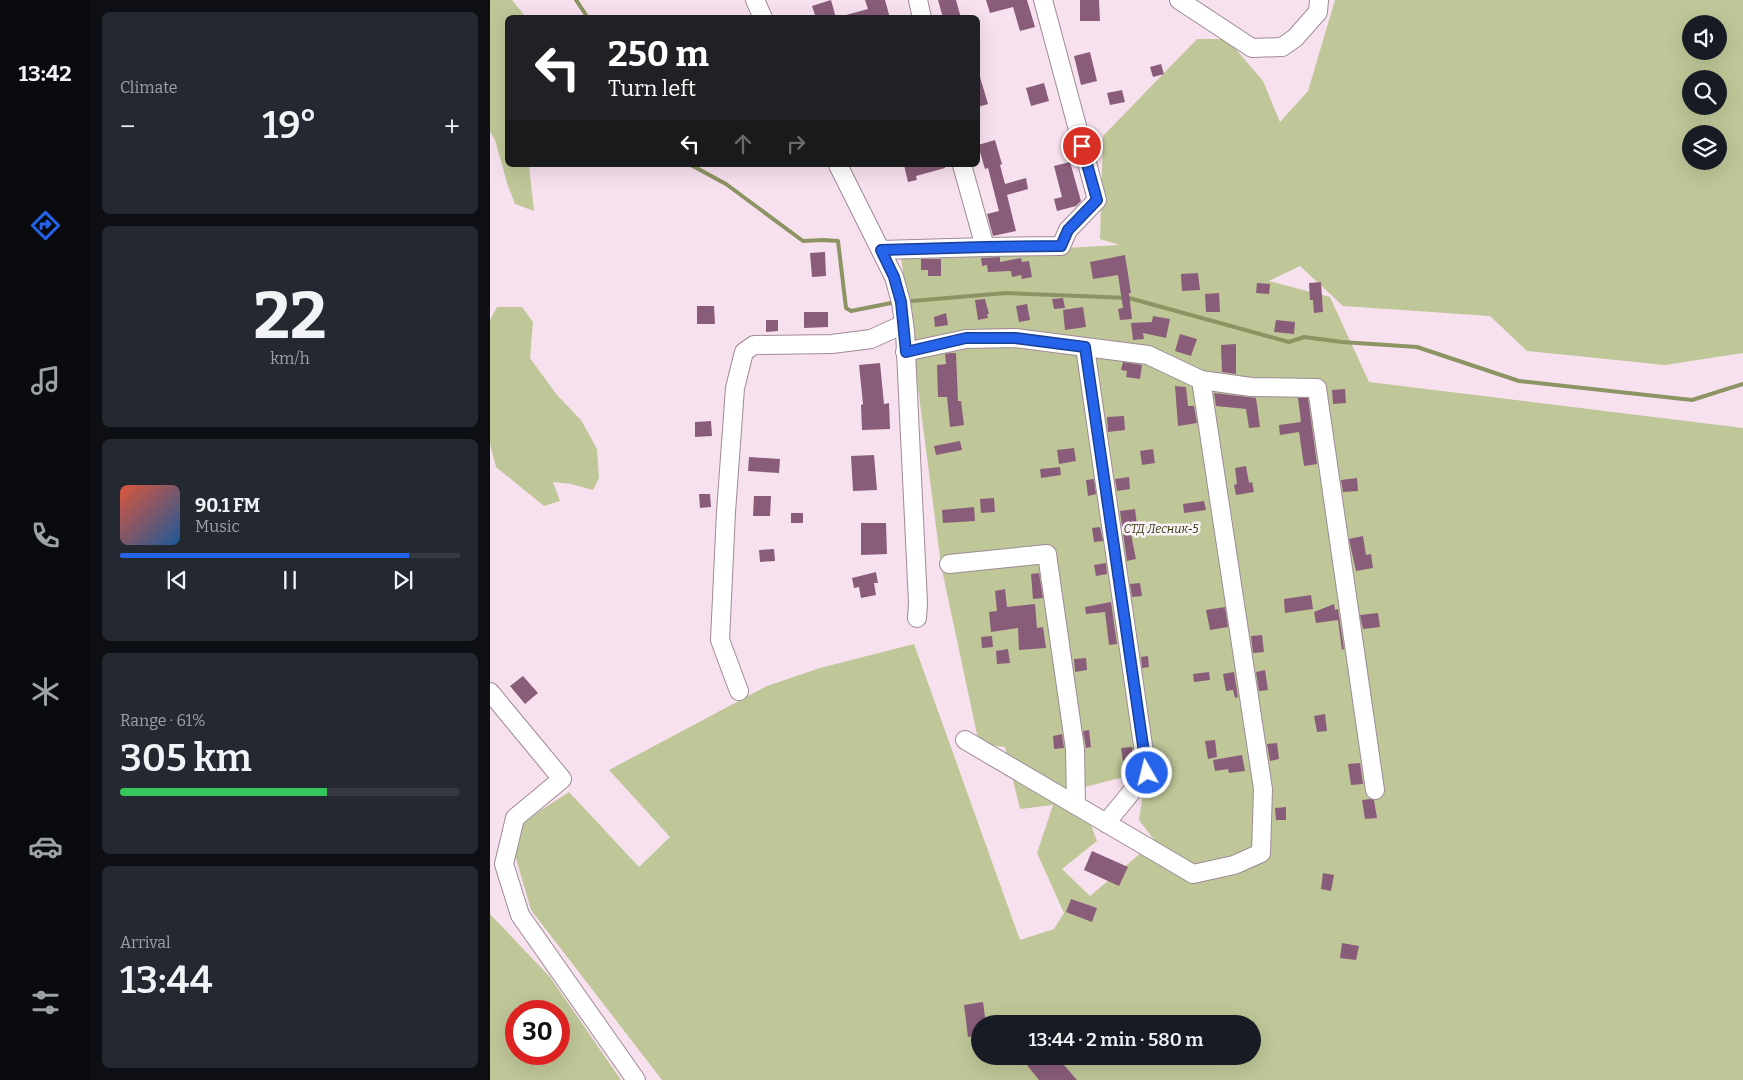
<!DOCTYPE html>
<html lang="en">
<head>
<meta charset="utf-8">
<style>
  body { margin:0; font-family:Bitter,serif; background:#242831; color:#f1f3f6; height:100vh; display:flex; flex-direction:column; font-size:19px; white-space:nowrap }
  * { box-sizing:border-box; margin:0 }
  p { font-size:16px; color:#9ea1a6 }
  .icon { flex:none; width:28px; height:28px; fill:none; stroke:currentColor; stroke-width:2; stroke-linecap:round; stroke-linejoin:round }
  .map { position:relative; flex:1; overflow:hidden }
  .side { display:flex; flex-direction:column; gap:12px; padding:12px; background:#0d0f14; width:400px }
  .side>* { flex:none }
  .hud { position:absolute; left:15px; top:15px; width:475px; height:152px; border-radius:8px; box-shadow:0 5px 20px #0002; background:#202124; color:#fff; overflow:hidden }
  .buttons { position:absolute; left:1192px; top:15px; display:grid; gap:10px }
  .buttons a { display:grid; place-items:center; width:45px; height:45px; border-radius:50%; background:#171b24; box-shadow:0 5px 20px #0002; font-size:25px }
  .speed { position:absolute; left:15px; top:1000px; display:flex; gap:10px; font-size:25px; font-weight:700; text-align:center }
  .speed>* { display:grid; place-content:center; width:65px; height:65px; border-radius:50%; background:#171b24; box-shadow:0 5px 20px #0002; line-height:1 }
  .speed .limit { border:8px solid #d22; background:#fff; color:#111 }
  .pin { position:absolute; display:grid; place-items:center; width:42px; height:42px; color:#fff; margin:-21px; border:2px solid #fff; border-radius:50%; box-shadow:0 1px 5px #0007 }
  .me { position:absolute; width:55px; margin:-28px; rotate:352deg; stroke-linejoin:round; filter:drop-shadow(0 0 4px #0008) }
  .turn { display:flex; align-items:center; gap:18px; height:105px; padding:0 20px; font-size:22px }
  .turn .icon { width:65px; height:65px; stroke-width:2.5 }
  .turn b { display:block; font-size:35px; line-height:42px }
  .lanes { display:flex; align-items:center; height:48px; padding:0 20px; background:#0003; justify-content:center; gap:25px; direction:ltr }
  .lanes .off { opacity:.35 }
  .big { font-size:38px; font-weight:600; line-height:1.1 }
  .side .card { flex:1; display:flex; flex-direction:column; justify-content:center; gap:8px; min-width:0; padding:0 18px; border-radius:8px; background:#242831 }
  .side .dial { align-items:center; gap:0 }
  .dial b { font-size:65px; line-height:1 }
  .song { display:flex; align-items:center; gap:15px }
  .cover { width:60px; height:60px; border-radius:8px; background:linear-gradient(135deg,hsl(10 70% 55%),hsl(210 70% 35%)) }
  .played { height:5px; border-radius:2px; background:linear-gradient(90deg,#2563eb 85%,#363941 85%) }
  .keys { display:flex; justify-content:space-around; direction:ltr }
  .heat { display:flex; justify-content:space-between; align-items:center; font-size:28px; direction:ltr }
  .charge { height:8px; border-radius:4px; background:linear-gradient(90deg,#34c759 61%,#363941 0) }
  .trip { position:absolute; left:481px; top:1015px; width:290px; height:50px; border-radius:25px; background:#171b24; box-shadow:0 5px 20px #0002; font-weight:600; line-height:50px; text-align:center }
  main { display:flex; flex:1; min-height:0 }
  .tabs { display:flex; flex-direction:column; width:90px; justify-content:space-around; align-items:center; background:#090b0e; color:#9ea1a6 }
  .tabs .icon { width:35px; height:35px }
  .tabs .selected { color:#2563eb }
  .tabs b { font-size:22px; color:#f1f3f6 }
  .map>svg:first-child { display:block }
  .green { fill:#bfc798; fill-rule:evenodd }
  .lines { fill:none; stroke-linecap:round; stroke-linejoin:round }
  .stream { stroke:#8d9463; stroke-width:4 }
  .building { fill:#895d7a }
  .minor-casing { stroke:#9f8a96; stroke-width:20 }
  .minor { stroke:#fff; stroke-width:18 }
  .route-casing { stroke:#184099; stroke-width:12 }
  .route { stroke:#2563eb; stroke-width:9 }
  .labels { text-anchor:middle; stroke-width:5; stroke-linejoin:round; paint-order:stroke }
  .park-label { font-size:12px; font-style:italic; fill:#343911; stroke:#fcf3f8 }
</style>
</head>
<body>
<main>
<nav class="tabs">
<b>13:42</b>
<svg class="icon selected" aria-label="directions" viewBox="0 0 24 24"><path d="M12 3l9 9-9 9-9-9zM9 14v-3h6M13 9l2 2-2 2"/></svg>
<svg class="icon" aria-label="music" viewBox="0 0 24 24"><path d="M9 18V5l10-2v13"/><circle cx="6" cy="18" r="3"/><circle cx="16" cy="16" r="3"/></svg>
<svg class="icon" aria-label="phone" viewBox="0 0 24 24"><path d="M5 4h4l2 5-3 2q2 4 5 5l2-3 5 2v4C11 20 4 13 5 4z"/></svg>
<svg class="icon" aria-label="climate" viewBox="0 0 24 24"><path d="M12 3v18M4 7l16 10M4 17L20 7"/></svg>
<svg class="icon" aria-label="car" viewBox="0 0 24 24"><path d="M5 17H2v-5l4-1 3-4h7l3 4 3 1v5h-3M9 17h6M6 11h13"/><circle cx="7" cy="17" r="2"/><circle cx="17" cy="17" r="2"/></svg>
<svg class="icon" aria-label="filters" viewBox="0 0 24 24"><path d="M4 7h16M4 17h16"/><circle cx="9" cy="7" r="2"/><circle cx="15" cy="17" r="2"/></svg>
</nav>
<section class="side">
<div class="card"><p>Climate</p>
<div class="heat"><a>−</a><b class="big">19°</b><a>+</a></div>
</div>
<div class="card dial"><b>22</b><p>km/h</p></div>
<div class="card">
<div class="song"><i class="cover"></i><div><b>90.1 FM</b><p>Music</p></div></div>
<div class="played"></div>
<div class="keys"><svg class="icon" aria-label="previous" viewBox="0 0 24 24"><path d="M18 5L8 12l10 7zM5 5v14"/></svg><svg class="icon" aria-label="pause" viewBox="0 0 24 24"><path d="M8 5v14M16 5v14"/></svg><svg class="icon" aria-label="next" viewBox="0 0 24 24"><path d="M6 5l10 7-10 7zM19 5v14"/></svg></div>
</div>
<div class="card"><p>Range · 61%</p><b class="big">305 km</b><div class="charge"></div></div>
<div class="card"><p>Arrival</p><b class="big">13:44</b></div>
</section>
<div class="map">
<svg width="1253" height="1080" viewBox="0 0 1253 1080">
  <rect width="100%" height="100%" fill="#f8e1ef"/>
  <g class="green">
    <polygon points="0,0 22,0 36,17 18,18 18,165 39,165 44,211 25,204 18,186 5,140 0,132"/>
    <path d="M 845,0 L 1253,0 L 1253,353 L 1175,365 L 1037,351 L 1000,316 L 853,306 L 810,266 L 779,281 L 840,297 L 879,382 L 1253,428 L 1253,1080 L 172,1080 L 41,910 L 25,855 L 34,821 L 79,792 L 149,867 L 180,837 L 119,770 L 277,686 L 330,668 L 424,644 L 530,940 L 564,929 L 574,913 L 547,853 L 563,805 L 530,809 L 515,747 L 489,744 L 451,565 L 411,257 L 629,245 L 610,239 L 613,136 L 707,39 L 737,39 L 773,81 L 790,122 L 818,91 ZM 1201,24 L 1229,24 L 1229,51 L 1201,51 ZM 1201,79 L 1229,79 L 1229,106 L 1201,106 ZM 1201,134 L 1229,134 L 1229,161 L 1201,161 ZM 630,778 L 654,787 L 649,820 L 665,841 L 600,896 L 572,869 L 607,841 L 587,789 ZM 490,1024 L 762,1024 L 762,1056 L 490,1056 Z"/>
    <polygon points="7,307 32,307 43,322 40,358 67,395 91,420 107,449 109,478 103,490 81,484 63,482 70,501 54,506 6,467 0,444 0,320"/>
    <path d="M 0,914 L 60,977 L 131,1080 L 0,1080 ZM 69,1011 L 69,1054 L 26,1054 L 26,1011 Z"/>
  </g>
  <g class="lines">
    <g class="stream">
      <polyline points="86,0 98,18"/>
      <polyline points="201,165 236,184 313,241 333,240 348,241 356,308 361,311 401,303"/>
      <polyline points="422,301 516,293 639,298 799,342 814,337 852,342 927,347 1029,381 1202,400 1253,384"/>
    </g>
  </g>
  <g class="building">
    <polygon points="341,0 346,18 326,18 322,6"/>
    <polygon points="375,0 395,0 400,18 356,18 356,15 378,9"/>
    <polygon points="448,0 466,0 471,18 453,18"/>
    <polygon points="496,0 537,0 545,27 530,31 523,7 500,13"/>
    <polygon points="590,0 609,0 610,21 590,21"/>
    <polygon points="600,52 607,81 591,85 584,56"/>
    <polygon points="671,64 674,74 663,77 660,67"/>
    <polygon points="490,77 498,104 488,107 488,78"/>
    <polygon points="554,83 559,101 541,106 536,88"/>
    <polygon points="632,90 635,102 620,105 617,93"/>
    <polygon points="505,140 512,164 510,165 515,184 536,178 538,189 517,195 526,231 503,236 497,214 509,211 498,168 495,169 488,145"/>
    <polygon points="580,162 591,201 586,206 567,211 564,199 572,197 564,166"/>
    <polygon points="414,165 455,165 455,168 426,176 427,180 418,182"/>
    <polygon points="335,252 336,276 322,277 320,253"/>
    <polygon points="635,255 641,293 639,293 642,319 630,320 628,309 633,308 628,275 603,279 600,262"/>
    <polygon points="510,257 510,262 531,258 532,262 539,261 542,277 532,279 531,275 522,277 521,271 498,272 497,265 492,266 491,258"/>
    <polygon points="431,259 451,259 451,276 438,276 438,270 431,270"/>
    <polygon points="708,273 710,290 692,291 691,274"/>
    <polygon points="831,282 833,312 824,313 823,300 820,300 819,283"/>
    <polygon points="767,283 780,284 779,294 766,293"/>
    <polygon points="729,293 730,312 716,312 715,294"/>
    <polygon points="573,298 575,308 564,309 562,299"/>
    <polygon points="495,299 499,314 497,314 498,318 488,320 485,300"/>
    <polygon points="537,304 540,320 529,322 526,306"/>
    <polygon points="207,306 224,306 225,324 207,324"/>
    <polygon points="593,307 596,327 575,330 573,310"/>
    <polygon points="314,312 338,312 338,327 314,328"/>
    <polygon points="456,313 458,325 445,327 444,317"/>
    <polygon points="663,316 680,319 676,338 653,333 654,339 643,340 641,323 662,322"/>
    <polygon points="276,320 288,320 288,331 276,332"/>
    <polygon points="786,320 805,322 804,334 784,332"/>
    <polygon points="690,334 707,339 701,356 685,351"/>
    <polygon points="746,344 746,374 732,372 731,345"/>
    <polygon points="461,353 466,353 468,401 471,401 474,425 460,427 457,397 448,397 447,365 456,364 455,354"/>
    <polygon points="633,362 652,365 650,379 636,377 637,371 631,370"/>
    <polygon points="390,363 394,404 399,403 400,429 372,430 371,405 373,404 369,365"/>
    <polygon points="685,386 696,387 698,406 704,406 707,423 688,426"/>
    <polygon points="855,389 856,403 843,404 842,390"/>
    <polygon points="724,393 766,398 770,427 759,428 756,409 726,406"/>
    <polygon points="808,398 818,398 827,464 814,466 809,432 790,435 789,425 811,422"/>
    <polygon points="634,416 635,430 618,432 617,417"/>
    <polygon points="221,421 222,436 205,437 205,422"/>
    <polygon points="470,441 472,450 446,455 444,446"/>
    <polygon points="584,448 586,461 569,464 567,450"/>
    <polygon points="663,449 665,463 652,465 650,451"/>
    <polygon points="384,455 387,490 363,491 361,456"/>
    <polygon points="259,457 290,459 289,473 258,471"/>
    <polygon points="756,466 759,483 762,482 764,492 746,495 744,485 747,484 745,468"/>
    <polygon points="570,467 571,475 551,478 550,469"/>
    <polygon points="639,477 640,489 627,491 625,479"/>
    <polygon points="867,478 868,491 853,492 851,480"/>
    <polygon points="604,479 606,494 598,496 596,480"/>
    <polygon points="209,494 220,494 221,507 210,508"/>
    <polygon points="264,496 281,496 280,516 263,516"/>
    <polygon points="504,498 505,512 491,513 490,499"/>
    <polygon points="714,501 716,510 694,513 693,504"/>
    <polygon points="484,507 485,521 453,523 452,510"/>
    <polygon points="645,509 648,533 641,534 646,559 637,561 630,511"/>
    <rect x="301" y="513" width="12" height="10"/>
    <polygon points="371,523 396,523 397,554 371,555"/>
    <polygon points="610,527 613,541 604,542 602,528"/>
    <polygon points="873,536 876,555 881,554 883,568 866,571 859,539"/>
    <polygon points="284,549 285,561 270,562 269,550"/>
    <polygon points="616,563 617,574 606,576 604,565"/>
    <polygon points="386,572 388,583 384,583 386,595 371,598 369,587 364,588 362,578"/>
    <polygon points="549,573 553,598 543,599 541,574"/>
    <polygon points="650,583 652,596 642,597 640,584"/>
    <polygon points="515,589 517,607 545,604 547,628 553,627 556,648 529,650 528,628 501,632 499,612 507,611 505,591"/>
    <polygon points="821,595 823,609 795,613 794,599"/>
    <polygon points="621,602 627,644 619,645 615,612 596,614 595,607"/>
    <polygon points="844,604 845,610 848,609 854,649 852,650 848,620 826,623 824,612"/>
    <polygon points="735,607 738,627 720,630 716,610"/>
    <polygon points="888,613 890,627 873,629 870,615"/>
    <polygon points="772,635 774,652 763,653 761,636"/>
    <polygon points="502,636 503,647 492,648 491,637"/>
    <polygon points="518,649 520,663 507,664 506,651"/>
    <polygon points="658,656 659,667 652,668 651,657"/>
    <polygon points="596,658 597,670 585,672 584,659"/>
    <polygon points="775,670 778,690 769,691 766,672"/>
    <polygon points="719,672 720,680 704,682 703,674"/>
    <polygon points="744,672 748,697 745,698 743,690 736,691 733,674"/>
    <polygon points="33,676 48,693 35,704 20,686"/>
    <polygon points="835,714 837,731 827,732 824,716"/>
    <polygon points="599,730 601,747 596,748 593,731"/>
    <polygon points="572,734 574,748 564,749 563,736"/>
    <polygon points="725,740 727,757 718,759 715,741"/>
    <polygon points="787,743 789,759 780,761 777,744"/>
    <polygon points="642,747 644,759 633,761 631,748"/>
    <polygon points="752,755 755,771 739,773 738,769 725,771 723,760"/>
    <polygon points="870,763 873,784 861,785 858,764"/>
    <polygon points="880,799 884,800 887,818 875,819 872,800"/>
    <polygon points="796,807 796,820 786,820 785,808"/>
    <polygon points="602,851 638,867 629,886 594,870"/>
    <polygon points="833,873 844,875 841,891 831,889"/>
    <polygon points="581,899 607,908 602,922 576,912"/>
    <polygon points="852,943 869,946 866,960 850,958"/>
    <polygon points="493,1002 496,1024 490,1024 490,1035 478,1037 474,1005"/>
    <polygon points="545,1056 566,1056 587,1080 549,1080 536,1064"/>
  </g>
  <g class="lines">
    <g class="minor-casing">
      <g id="minor">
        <polyline points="265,0 273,18"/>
        <polyline points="428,0 432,18"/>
        <polyline points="689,0 762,48 792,47 805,38 828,12 829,0"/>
        <polyline points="348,165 404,277 411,302 415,331 428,603 427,618"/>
        <polyline points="472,165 495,247"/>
        <polyline points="391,250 495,247 571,246 578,230 607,200 553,0"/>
        <polyline points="595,347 657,773 616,823"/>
        <polyline points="415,352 476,339 525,338 658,355 711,380 773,789 771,853 744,865 703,874 475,740"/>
        <polyline points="711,380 761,387 827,388 885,790"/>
        <polyline points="459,564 557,554 585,749 586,805"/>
        <polyline points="249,691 230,640 236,512 245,388 254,352 264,345 342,344 381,339 414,324"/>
        <polyline points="0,692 72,779 25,818 14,864 30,915 146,1080"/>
      </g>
    </g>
    <use href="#minor" class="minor"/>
  </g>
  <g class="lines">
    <g class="route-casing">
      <polyline id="route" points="592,146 607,200 578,230 571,246 495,247 391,250 404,277 411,302 416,352 476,338 525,338 595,347 657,773"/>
    </g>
    <use href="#route" class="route"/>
  </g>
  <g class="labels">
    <g class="park-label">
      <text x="671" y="533">СТД Лесник-5</text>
    </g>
  </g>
</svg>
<div class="buttons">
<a><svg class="icon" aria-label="sound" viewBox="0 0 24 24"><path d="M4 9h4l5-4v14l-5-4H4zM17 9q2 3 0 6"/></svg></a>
<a><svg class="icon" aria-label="search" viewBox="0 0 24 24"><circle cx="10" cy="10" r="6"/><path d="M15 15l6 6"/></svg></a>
<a><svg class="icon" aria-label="layers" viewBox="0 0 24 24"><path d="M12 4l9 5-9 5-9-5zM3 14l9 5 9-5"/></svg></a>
</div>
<div class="speed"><div class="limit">30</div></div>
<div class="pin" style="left:592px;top:146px;background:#d93025"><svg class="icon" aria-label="arrive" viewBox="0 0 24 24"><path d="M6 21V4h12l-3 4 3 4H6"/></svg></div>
<svg class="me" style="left:657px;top:773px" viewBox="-20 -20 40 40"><circle r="17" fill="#2563eb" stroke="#fff" stroke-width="3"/><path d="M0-11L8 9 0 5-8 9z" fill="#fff"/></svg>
<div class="trip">13:44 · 2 min · 580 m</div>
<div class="hud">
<div class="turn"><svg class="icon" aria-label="left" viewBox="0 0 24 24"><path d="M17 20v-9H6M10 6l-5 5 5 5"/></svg><div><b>250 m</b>Turn left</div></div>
<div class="lanes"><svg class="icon" aria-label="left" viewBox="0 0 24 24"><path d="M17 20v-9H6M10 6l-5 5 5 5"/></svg><svg class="icon off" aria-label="ahead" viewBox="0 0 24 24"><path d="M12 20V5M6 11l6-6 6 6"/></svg><svg class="icon off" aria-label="right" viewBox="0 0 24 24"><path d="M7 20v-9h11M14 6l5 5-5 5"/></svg></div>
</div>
</div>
</main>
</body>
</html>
